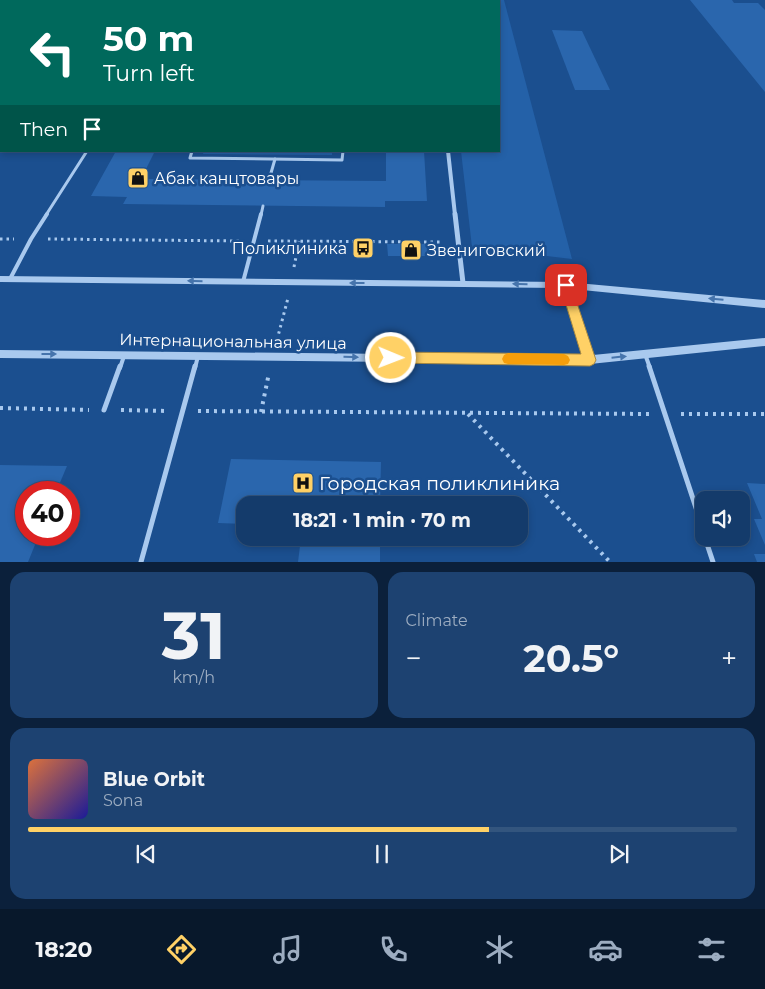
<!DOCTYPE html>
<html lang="en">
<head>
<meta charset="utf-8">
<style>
  body { margin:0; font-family:Montserrat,sans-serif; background:#1d4271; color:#f1f3f6; height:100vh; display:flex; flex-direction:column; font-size:19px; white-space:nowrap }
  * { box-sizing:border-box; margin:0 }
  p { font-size:16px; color:#9dadc1 }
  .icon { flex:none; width:28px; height:28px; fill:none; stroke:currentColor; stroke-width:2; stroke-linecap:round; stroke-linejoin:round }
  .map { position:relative; height:562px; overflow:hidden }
  .sheet { display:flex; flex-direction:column; gap:10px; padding:10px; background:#0b203b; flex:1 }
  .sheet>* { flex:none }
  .top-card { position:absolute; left:0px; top:0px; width:500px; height:152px; box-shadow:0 2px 8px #0003,0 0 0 1px #33557e; background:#00695c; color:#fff; overflow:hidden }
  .tools { position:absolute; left:695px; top:491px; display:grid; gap:10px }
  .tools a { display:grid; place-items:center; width:55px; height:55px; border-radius:10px; background:#143b6b; box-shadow:0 2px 8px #0003,0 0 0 1px #33557e; font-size:25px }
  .speed { position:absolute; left:15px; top:481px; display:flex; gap:10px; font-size:25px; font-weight:700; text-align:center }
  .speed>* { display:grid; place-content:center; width:65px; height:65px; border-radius:50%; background:#143b6b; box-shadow:0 2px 8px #0003,0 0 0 1px #33557e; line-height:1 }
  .speed .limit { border:8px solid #d22; background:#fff; color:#111 }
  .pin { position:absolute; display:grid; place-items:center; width:42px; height:42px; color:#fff; margin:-21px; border-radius:10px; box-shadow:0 2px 8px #0006 }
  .me { position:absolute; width:55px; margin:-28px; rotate:91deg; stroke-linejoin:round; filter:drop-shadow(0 0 4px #0008) }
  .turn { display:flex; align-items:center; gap:18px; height:105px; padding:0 20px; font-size:22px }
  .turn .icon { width:65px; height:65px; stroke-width:2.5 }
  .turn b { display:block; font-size:35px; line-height:42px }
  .then { display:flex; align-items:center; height:48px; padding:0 20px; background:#0003; gap:10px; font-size:19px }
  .big { font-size:38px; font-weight:700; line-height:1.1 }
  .sheet .widget { flex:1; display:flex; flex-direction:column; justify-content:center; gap:8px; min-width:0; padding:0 18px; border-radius:15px; background:#1d4271 }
  .sheet .dial { align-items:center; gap:0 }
  .dial b { font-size:65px; line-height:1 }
  .song { display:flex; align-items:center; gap:15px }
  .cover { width:60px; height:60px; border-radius:8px; background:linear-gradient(135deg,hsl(20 70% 55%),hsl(240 70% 35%)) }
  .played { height:5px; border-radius:2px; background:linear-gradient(90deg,#ffd166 65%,#33557e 65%) }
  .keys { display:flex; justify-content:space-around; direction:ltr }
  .heat { display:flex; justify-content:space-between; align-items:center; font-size:28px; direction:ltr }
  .sheet .tiles { flex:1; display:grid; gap:10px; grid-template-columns:1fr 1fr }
  .widget:last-child { grid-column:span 2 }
  .trip { position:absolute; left:236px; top:496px; width:292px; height:50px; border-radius:15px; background:#143b6b; box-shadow:0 2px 8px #0003,0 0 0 1px #33557e; font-weight:700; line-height:50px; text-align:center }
  .menu { display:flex; height:80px; justify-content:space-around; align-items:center; background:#08182b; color:#9dadc1 }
  .menu .icon { width:35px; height:35px }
  .menu .current { color:#ffd166 }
  .menu b { font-size:22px; color:#f1f3f6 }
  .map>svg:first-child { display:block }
  .green { fill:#2461a8 }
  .building { fill:#2a66ad }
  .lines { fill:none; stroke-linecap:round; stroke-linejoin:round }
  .path-far1 { stroke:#a9c9ee; stroke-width:3; stroke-dasharray:2.5 4; stroke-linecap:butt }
  .path { stroke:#a9c9ee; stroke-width:4; stroke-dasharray:3 5; stroke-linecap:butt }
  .service-far2 { stroke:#a9c9ee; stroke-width:3 }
  .service-far1 { stroke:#a9c9ee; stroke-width:4 }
  .service { stroke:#a9c9ee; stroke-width:5 }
  .minor-far1 { stroke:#a9c9ee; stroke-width:4 }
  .minor { stroke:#a9c9ee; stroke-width:5 }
  .tertiary { fill:#a9c9ee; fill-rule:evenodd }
  .oneway { fill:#4674ac }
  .route { fill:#ffd166; stroke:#a68842 }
  .slow { fill:#f59e0b }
  .labels { text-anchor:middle; stroke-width:5; stroke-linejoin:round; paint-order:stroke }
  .poi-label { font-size:16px; fill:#fff; stroke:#1b4f8f; text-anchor:start }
  .street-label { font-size:16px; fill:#fff; stroke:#1b4f8f }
  .near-poi-label { font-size:19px; fill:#fff; stroke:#1b4f8f; text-anchor:start }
</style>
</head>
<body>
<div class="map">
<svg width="765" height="562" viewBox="0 0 765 562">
  <rect width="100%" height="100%" fill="#1b4f8f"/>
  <g class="green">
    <polygon points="445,0 504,0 572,259 472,247 461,151 499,151 499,1"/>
    <polygon points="204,151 332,151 332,155 203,154"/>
  </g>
  <g class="building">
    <polygon points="690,0 732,0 734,3 758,3 765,10 765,92"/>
    <polygon points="552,30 582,31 610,90 575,90"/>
    <polygon points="116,151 155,151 141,179 386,181 386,151 424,151 427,201 385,201 385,207 123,204 127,197 91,196"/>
    <polygon points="387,244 427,244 427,256 388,256"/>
    <polygon points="231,459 381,462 380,505 245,505 245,524 218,523"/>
    <polygon points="0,465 67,466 56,492 26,492 26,535 39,535 28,562 0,562"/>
    <polygon points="747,483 765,484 765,545 754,519 762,519"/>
    <polygon points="301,538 380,538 380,562 298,562"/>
    <polygon points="754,554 765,554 765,562 757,562"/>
  </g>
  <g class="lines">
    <g class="path-far1">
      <polyline points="0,239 14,239"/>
      <polyline points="48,239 239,241"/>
      <polyline points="268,241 442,242"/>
      <polyline points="294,267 299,241"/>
      <polyline points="277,340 288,298"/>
    </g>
    <g class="path">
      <polyline points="0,408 89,410"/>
      <polyline points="121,410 167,411"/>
      <polyline points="198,411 649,414"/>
      <polyline points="261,412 269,373"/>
      <polyline points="468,414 610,562"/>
      <polyline points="681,414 765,414"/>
    </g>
    <g class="service-far2">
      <polyline points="192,151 190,158 342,160 343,151"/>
      <polyline points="269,180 275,159"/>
      <polyline points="46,215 87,151"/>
      <polyline points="261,215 263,206"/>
    </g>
    <g class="service-far1">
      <polyline points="10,279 31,239 47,214"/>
      <polyline points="243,282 261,214"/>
      <polyline points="645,354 650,368"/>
      <polyline points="120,368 124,356"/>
      <polyline points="195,368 198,356"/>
    </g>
    <g class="service">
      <polyline points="649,366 704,532"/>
      <polyline points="104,410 120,366"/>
      <polyline points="705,538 713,562"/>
      <polyline points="141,562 195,366"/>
    </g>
    <polyline class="minor-far1" points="448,151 455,215"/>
    <polyline class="minor" points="455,214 463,283"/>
    <polygon class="tertiary" points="0,276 566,282 765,300 765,308 572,289 593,355 765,338 765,346 590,364 0,358 0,350 584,356 563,288 0,282"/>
  </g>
  <defs><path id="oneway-solid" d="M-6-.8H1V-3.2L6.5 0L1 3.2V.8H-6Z" transform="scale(1.25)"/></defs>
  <g class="oneway">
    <use href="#oneway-solid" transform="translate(195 281) rotate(-179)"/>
    <use href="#oneway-solid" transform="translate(357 283) rotate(-180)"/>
    <use href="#oneway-solid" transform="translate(520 284) rotate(-179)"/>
    <use href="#oneway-solid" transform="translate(716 299) rotate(-175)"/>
    <use href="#oneway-solid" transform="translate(49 354)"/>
    <use href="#oneway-solid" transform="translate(351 357) rotate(1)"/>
    <use href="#oneway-solid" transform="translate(619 357) rotate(-6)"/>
  </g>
  <polygon class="route" points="566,280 571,285 596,360 594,364 590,366 391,363 386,361 385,358 386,354 391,352 581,354 560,285"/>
  <polygon class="slow" points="508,353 564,354 568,356 570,360 568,364 564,365 508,364 504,363 502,359 504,355"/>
  <defs>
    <g id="shop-square" transform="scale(1.125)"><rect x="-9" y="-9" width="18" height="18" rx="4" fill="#ffd166" stroke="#1b4f8f"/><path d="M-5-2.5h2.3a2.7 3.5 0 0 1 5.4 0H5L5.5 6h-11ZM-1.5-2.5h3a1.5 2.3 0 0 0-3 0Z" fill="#111"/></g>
    <g id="bus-square" transform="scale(1.125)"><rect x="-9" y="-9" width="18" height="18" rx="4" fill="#ffd166" stroke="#1b4f8f"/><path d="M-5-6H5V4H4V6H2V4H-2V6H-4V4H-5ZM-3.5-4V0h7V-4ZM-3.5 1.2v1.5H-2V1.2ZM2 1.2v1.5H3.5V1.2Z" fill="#111"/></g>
    <g id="hospital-square" transform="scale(1.125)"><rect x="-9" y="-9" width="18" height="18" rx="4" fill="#ffd166" stroke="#1b4f8f"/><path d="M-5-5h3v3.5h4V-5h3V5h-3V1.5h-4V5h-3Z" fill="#111"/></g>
  </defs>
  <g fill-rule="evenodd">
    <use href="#shop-square" x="138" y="178"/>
    <use href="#bus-square" x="363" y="248"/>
    <use href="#shop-square" x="411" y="250"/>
    <use href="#hospital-square" x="303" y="483"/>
  </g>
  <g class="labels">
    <g class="poi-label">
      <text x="154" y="184">Абак канцтовары</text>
      <text x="347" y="254" text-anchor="end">Поликлиника</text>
      <text x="427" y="256">Звениговский</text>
    </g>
    <g class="street-label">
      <text transform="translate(233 341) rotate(1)" y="6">Интернациональная улица</text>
    </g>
    <g class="near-poi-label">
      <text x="319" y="490">Городская поликлиника</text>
    </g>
  </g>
</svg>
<div class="tools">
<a><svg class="icon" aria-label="sound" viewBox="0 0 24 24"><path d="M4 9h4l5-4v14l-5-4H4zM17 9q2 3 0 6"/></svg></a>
</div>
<div class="speed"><div class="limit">40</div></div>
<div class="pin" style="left:566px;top:285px;background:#d93025"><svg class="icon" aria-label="arrive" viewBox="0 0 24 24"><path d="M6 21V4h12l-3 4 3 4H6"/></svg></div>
<svg class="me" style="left:391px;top:358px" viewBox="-20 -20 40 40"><circle r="17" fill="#ffd166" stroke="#fff" stroke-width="3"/><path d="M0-11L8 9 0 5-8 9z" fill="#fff"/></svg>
<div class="trip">18:21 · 1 min · 70 m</div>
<div class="top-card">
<div class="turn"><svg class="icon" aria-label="left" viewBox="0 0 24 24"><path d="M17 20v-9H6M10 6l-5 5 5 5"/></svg><div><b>50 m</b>Turn left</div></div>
<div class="then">Then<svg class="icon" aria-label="arrive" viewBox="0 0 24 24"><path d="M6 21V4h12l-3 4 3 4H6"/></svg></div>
</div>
</div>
<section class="sheet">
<div class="tiles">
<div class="widget dial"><b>31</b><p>km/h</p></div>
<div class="widget"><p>Climate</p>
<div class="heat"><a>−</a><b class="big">20.5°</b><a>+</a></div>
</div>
<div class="widget">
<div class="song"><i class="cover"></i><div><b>Blue Orbit</b><p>Sona</p></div></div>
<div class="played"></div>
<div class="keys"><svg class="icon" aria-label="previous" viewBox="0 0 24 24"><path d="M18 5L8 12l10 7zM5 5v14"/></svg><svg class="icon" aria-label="pause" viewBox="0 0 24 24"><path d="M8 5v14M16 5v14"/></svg><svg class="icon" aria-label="next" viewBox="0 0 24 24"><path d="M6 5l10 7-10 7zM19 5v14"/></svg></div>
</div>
</div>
</section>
<nav class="menu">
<b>18:20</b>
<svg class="icon current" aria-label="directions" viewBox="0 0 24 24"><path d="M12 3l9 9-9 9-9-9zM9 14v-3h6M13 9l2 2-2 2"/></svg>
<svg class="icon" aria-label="music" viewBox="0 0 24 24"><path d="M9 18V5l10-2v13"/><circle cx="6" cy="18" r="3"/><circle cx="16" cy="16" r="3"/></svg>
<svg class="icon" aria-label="phone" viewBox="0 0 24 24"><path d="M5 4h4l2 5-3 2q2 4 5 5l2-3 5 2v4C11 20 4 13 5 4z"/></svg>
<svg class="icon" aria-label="climate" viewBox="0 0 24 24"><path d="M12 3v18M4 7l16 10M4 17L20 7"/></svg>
<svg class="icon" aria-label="car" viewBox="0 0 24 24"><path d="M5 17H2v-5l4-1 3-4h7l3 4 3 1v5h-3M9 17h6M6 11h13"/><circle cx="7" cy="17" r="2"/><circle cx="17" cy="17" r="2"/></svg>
<svg class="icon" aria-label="filters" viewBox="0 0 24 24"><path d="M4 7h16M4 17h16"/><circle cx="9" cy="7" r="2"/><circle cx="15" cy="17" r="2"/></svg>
</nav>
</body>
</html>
